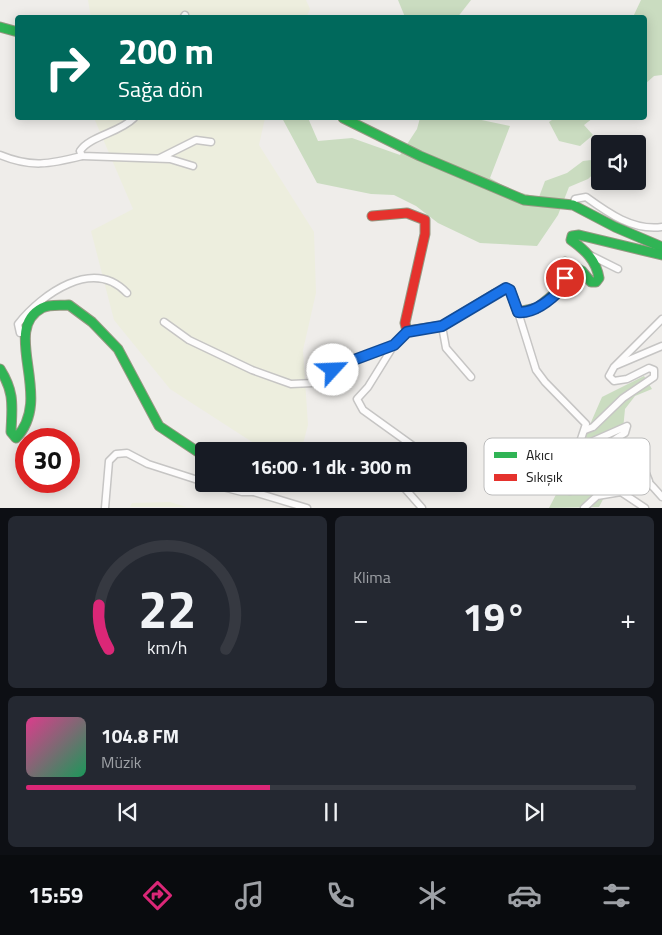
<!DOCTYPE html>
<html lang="tr">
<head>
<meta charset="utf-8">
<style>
  body { margin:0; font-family:"Titillium Web",sans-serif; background:#242831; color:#f1f3f6; height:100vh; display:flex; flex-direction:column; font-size:19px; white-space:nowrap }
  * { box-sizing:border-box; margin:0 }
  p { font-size:16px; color:#9ea1a6 }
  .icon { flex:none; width:28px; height:28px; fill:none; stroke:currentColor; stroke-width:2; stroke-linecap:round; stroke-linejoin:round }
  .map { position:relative; height:508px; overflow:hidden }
  .drawer { display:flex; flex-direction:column; gap:8px; padding:8px; background:#0d0f14; flex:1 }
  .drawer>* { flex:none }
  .guide { position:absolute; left:15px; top:15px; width:632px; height:105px; border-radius:5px; box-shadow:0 2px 12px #0003; background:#00695c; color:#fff; overflow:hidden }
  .controls { position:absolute; left:591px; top:135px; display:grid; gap:10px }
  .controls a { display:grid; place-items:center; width:55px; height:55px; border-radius:5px; background:#171b24; box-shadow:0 2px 12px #0003; font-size:25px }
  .speed { position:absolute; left:15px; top:428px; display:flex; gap:10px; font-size:25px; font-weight:700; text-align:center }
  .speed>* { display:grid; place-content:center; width:65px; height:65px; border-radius:50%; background:#171b24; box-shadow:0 2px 12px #0003; line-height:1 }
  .speed .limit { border:8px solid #d22; background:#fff; color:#111 }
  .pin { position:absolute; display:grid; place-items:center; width:42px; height:42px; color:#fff; margin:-21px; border:2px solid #fff; border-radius:50%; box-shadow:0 1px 5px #0007 }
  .me { position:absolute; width:55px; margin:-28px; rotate:65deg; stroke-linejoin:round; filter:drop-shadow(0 0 4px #0008) }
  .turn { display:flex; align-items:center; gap:18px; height:105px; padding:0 20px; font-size:22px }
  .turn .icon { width:65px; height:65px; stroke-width:2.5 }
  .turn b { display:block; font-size:35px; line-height:42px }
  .big { font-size:38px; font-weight:700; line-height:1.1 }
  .drawer .tile { flex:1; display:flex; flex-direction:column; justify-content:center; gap:8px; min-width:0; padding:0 18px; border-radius:8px; background:#242831 }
  .drawer .dial { align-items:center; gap:0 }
  .dial svg { height:130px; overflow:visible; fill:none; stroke:#363941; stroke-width:7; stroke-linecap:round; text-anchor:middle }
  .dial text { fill:#f1f3f6; stroke:none }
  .song { display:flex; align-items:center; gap:15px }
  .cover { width:60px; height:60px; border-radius:8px; background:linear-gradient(135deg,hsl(330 70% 55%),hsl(150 70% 35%)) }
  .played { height:5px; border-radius:2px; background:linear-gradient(90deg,#db2777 40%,#363941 40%) }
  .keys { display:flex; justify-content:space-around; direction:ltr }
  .heat { display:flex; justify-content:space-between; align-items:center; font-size:28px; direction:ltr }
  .drawer .tiles { flex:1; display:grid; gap:8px; grid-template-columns:1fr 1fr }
  .tile:last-child { grid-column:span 2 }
  .trip { position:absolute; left:195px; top:442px; width:272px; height:50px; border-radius:5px; background:#171b24; box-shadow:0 2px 12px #0003; font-weight:700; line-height:50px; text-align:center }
  .tab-bar { display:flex; height:80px; justify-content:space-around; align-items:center; background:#090b0e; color:#9ea1a6 }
  .tab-bar .icon { width:35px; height:35px }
  .tab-bar .selected { color:#db2777 }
  .tab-bar b { font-size:22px; color:#f1f3f6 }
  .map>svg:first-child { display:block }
  .farmland { fill:#edeede }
  .forest { fill:#cadcc0 }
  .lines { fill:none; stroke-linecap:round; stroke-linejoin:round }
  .street-casing { stroke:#c6c5c4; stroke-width:9 }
  .fast-casing { stroke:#969882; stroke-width:11 }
  .jam-casing { stroke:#969882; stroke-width:11 }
  .street { stroke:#fdfcfc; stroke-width:6 }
  .fast { stroke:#30b455; stroke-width:9 }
  .jam { stroke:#e5322d; stroke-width:9 }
  .route-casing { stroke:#114b97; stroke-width:12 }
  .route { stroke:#1a73e8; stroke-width:9 }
  .key { fill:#fff; stroke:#bcbcbc; stroke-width:1 }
  .key-label { font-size:14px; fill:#212121 }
</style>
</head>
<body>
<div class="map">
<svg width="662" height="508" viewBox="0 0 662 508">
  <rect width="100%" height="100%" fill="#efedea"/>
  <g class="farmland">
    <polygon points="88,0 306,0 310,9 306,18 91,18"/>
    <polygon points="94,118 265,118 259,145 314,232 316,293 303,350 308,425 301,451 266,451 170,389 114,320 91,231 133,209"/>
    <polygon points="170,502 186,507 130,507 132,503"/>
  </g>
  <g class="forest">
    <polygon points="398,0 471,0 457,18 405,17"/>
    <polygon points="641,0 662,0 662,75 654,76 645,84 645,18 633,17"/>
    <polygon points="282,118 308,118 318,141 352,138 400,155 417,129 420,118 472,118 510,126 490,178 513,191 539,197 545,181 567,173 583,161 600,159 600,168 588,179 569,187 558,215 537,246 480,243 438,223 416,206 394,195 371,194 317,183"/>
    <polygon points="555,118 593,118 584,125 593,135 580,146 559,141 549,122"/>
    <polygon points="644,376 652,389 635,396 625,409 622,440 610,486 599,507 549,508 578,452 602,397"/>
  </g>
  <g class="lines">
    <g class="street-casing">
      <g id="street">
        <polyline points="183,18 185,15"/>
        <path d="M 134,118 C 119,133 90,136 80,151 L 82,156 L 170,159 L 193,166"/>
        <path d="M 0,155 C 31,168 50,164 82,156"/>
        <polyline points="160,158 196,140 211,142"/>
        <path d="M 573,205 L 575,199 L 586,197 C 608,213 633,231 662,227"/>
        <polyline points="590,255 618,269"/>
        <path d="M 518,312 L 536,370 L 545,382 L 586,424 L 580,442 L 584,445 L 627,426 L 625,433 C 611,441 566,474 565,489 L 570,491 C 579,483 591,467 603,462 C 626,455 649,482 662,497"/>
        <polyline points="164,322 189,340 252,370 291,384 313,383 343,364 394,345 407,331"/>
        <polyline points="442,326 446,348 471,377"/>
        <path d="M 20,333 L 18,324 C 42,294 93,257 127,293"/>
        <polyline points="394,345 368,387 357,399 363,410 420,451"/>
        <polyline points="617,365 662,346"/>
        <polyline points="585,430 593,427 623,398 654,377 654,370 649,368 627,379 614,381 609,376 614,367 662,319"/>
        <polyline points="356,451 361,448 380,451"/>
        <polyline points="643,466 649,481"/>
        <polyline points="211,484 242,492 254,492 307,508"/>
        <polyline points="244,484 254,492"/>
        <polyline points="401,484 422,508"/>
        <polyline points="105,508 109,461 116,454 127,453 148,464 204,482"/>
        <polyline points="584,508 597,496 621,492 645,508"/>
      </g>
    </g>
    <g class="fast-casing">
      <g id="fast">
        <polyline points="0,27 18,32"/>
        <polyline points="343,118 420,156 524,200 573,205 615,227 662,247"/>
        <path d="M 495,294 L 506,288 L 510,290 L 518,312 L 537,308 L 565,285 L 562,269 L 565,262 L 582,271 L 591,282 L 596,282 L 599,278 C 596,260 585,250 571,240 L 572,236 L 579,235 L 662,255"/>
        <path d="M 0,369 C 15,393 12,406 11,432 L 16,438 C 55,398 0,330 42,308 C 50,304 60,306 69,305 L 92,322 L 118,349 L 159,426 L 204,456"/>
      </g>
    </g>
    <g class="jam-casing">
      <polyline id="jam" points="372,216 407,213 425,220 425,234 405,323 407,331 442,326 495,294"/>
    </g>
    <use href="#street" class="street"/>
    <use href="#fast" class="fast"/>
    <use href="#jam" class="jam"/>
  </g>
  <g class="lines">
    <g class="route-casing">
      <path id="route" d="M 333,370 L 343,364 L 394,345 L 407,332 L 442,326 L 506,288 L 510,290 L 518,312 C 535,314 554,297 565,285 L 565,278"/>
    </g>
    <use href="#route" class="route"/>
  </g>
  <rect x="484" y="438" width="166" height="57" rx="8" class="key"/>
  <rect x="494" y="452" width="23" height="6" fill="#30b455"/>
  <rect x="494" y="474" width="23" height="7" fill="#e5322d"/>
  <g class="key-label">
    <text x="526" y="460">Akıcı</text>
    <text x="526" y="482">Sıkışık</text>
  </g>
</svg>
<div class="controls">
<a><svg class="icon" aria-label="sound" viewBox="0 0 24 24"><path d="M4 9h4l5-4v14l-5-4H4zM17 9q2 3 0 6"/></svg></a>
</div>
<div class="speed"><div class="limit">30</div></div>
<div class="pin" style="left:565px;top:278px;background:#d93025"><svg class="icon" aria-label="arrive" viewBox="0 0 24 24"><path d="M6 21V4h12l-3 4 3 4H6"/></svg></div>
<svg class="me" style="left:333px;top:370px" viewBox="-20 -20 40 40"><circle r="19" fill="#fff"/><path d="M0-13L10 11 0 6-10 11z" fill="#1a73e8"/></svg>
<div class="trip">16:00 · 1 dk · 300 m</div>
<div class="guide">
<div class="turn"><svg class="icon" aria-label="right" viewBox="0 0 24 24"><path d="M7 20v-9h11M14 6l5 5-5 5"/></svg><div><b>200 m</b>Sağa dön</div></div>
</div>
</div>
<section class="drawer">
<div class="tiles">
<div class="tile dial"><svg viewBox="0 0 100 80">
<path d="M14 69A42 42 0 1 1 86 69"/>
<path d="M14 69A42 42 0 0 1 8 42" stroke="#db2777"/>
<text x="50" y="56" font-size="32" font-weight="700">22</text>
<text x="50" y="72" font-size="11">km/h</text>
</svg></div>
<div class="tile"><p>Klima</p>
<div class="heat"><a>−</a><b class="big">19°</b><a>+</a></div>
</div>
<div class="tile">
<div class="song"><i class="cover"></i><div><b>104.8 FM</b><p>Müzik</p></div></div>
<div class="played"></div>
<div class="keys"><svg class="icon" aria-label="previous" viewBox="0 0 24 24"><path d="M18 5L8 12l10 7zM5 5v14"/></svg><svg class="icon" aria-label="pause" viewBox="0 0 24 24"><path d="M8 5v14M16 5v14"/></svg><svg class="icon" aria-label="next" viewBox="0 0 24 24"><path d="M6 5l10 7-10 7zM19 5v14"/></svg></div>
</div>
</div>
</section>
<nav class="tab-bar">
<b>15:59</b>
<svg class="icon selected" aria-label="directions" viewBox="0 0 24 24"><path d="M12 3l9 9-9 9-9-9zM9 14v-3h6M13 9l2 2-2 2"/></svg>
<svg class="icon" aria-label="music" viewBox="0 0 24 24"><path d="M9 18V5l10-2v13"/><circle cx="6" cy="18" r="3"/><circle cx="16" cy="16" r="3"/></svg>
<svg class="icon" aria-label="phone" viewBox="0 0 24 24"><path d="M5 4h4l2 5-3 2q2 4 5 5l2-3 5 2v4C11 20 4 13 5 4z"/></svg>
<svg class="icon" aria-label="climate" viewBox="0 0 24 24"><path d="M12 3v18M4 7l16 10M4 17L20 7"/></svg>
<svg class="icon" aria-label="car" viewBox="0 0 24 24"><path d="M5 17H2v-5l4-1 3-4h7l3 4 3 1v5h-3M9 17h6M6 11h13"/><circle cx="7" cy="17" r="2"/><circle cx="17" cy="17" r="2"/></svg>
<svg class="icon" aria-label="filters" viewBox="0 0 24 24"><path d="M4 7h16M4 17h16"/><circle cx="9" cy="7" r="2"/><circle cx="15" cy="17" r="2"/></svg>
</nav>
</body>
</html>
